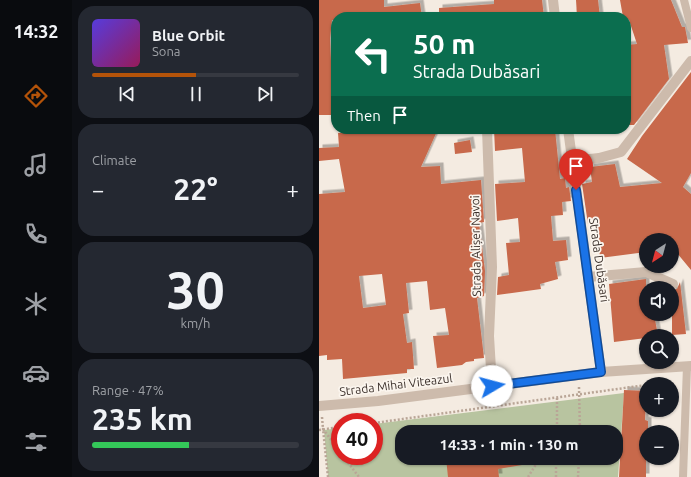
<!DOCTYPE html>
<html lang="en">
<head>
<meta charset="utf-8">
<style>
  body { margin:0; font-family:Ubuntu,sans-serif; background:#242831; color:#f1f3f6; height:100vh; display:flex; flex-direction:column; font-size:15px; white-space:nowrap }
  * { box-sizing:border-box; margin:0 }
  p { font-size:13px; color:#9ea1a6 }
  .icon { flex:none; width:22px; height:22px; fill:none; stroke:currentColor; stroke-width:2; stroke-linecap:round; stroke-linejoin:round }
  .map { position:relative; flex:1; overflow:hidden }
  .panel { display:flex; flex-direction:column; gap:6px; padding:6px; background:#0d0f14; width:247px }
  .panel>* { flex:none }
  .hud { position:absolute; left:12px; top:12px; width:300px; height:122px; border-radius:16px; box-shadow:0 1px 3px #0004; background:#0b6e4f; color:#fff; overflow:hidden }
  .needle { width:26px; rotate:216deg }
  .fabs { position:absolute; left:320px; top:233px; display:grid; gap:8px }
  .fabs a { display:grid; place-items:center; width:40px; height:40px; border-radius:50%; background:#171b24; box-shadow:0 1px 3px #0004; font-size:20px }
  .speed { position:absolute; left:12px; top:413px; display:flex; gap:8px; font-size:20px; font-weight:700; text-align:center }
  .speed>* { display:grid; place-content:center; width:52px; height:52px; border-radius:50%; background:#171b24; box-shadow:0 1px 3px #0004; line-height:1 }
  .speed .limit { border:6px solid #d22; background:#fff; color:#111 }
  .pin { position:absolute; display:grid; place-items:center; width:34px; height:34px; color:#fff; margin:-41px -17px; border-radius:50% 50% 50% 0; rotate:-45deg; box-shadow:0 0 4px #0007 }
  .pin .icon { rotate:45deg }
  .me { position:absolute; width:44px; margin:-22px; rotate:82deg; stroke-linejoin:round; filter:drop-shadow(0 0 3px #0008) }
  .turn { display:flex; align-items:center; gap:14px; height:84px; padding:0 16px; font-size:18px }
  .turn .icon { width:52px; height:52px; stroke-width:2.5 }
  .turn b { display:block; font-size:28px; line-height:34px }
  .then { display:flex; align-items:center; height:38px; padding:0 16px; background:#0003; gap:8px; font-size:15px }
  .big { font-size:30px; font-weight:700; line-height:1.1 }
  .panel .card { flex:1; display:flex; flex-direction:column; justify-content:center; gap:6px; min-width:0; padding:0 14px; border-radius:16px; background:#242831 }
  .panel .dial { align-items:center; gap:0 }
  .dial b { font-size:52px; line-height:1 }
  .song { display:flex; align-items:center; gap:12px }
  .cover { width:48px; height:48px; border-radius:6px; background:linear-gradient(135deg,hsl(250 70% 55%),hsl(330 70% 35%)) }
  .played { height:4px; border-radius:2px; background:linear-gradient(90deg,#b45309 50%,#363941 50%) }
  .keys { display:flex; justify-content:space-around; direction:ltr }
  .heat { display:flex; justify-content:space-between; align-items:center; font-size:22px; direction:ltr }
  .charge { height:6px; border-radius:3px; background:linear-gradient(90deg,#34c759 47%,#363941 0) }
  .trip { position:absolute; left:76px; top:425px; width:228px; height:40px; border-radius:16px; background:#171b24; box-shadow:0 1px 3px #0004; font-weight:700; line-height:40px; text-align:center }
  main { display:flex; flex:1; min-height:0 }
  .dock { display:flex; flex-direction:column; width:72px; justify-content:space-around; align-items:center; background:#090b0e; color:#9ea1a6 }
  .dock .icon { width:28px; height:28px }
  .dock .active { color:#b45309 }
  .dock b { font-size:18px; color:#f1f3f6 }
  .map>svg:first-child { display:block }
  .green { fill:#b8c4a0; fill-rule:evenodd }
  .building { fill:#c8694b; fill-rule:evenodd; filter:url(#shadow) }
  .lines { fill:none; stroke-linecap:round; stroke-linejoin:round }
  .path { stroke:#b9a596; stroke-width:2.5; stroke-dasharray:2 2; stroke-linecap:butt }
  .service { stroke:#cdbbac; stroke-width:8 }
  .minor { stroke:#cdbbac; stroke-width:10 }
  .tertiary { stroke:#cdbbac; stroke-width:10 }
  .route-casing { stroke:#114b97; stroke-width:10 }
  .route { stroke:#1a73e8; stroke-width:7 }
  .labels { text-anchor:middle; stroke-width:3.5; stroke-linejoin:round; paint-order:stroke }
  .street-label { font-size:12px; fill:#3b302b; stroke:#fbf5ee }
</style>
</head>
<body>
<main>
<nav class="dock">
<b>14:32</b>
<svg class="icon active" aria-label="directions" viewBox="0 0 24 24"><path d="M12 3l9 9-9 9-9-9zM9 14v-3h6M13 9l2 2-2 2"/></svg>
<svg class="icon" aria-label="music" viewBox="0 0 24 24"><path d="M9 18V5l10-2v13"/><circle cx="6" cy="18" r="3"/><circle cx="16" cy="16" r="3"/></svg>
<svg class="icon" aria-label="phone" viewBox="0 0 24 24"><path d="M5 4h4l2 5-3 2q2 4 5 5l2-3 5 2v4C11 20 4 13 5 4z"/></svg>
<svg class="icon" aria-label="climate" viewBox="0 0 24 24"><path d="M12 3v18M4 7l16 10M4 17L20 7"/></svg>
<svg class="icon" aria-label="car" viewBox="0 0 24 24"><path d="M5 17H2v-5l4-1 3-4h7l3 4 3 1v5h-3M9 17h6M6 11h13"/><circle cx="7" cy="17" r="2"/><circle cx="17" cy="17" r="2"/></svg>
<svg class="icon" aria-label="filters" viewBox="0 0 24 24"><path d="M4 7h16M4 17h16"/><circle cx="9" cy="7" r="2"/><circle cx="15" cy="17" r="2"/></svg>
</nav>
<section class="panel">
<div class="card">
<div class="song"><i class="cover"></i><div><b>Blue Orbit</b><p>Sona</p></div></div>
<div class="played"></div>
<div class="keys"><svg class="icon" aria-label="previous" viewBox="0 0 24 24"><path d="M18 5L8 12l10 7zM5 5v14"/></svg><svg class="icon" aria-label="pause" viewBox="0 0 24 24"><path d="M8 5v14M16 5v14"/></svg><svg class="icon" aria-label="next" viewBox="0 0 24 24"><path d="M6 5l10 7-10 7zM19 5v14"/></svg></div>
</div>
<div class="card"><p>Climate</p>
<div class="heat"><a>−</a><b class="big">22°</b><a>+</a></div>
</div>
<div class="card dial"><b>30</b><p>km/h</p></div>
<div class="card"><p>Range · 47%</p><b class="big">235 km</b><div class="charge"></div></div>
</section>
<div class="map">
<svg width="372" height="477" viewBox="0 0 372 477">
  <defs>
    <filter id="shadow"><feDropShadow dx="3.5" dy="-3.5" stdDeviation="0" flood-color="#0004"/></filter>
  </defs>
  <rect width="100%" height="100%" fill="#f4ebe1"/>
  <path class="green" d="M 305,393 L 299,477 L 9,477 L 5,430 L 21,428 L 21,456 L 55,456 L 55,424 ZM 83,432 L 297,432 L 297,458 L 83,458 Z"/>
  <g class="building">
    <polygon points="0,0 65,0 65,7 101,3 103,17 52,17 51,14 39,14 39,17 17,17 17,20 13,20 11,39 12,61 17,61 17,115 0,115"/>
    <polygon points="175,0 223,0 225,17 120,17 120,8 175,4"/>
    <polygon points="257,0 279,0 281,17 258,17"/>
    <polygon points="301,0 352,0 363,27 366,27 369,43 345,45 350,79 315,125 310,125 307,114 307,45 318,44 310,20 304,17"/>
    <polygon points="372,72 372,173 364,187 372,194 372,270 353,247 353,240 327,240 327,252 281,258 278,225 269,224 263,184 273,182 271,167 296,164 301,187 343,183 308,159 323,136"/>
    <path d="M 46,129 L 119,129 L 102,167 L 121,166 L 122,184 L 162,180 L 165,222 L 160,223 L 166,271 L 165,296 L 158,298 L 165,358 L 155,359 L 155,361 L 147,362 L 143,365 L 118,368 L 114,336 L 130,335 L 126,308 L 111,310 L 108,281 L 87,283 L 90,313 L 84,314 L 88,343 L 93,342 L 95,369 L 88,369 L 88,373 L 24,379 L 23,359 L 8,360 L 8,355 L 0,356 L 0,194 L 26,192 L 20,159 L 0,161 L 0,148 L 20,147 L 19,133 L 47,131 ZM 63,274 L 67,305 L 44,308 L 40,276 Z"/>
    <polygon points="175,129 236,129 241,179 246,178 247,188 250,187 252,201 243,202 244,215 232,216 234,241 247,240 249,260 236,262 239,279 221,284 222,289 178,295 179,277 190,275 187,243 201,242 199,218 178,221 176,184 206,182 203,148 176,151"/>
    <polygon points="151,140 153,152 136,154 135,143"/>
    <polygon points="327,279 327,314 335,314 339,336 327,336 327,338 295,342 290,284"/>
    <polygon points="361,282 367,334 353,335 353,290 358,289"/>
    <polygon points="305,390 327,391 326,420 329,421 329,432 327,432 327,477 300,477"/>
    <polygon points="127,458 203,458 203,465 179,469 180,477 129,477"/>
  </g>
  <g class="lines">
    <g class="path">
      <polyline points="349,384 356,384"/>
      <polyline points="260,387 261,432"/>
      <polyline points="3,417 4,429"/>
      <polyline points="55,423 327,385"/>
      <polyline points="0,430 21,427"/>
      <polyline points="238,432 238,398"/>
      <polyline points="24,456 40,477"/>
      <polyline points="9,477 4,429 21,452"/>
      <polyline points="209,477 221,458"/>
      <polyline points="237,477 237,458"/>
      <polyline points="259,477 260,458"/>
    </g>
    <g class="service">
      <polyline points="365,0 372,28"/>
      <polyline points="364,477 368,366"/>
    </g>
    <g class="minor">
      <polyline points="234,0 236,17"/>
      <polyline points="168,129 173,267 170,336 173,386"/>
      <polyline points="249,129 282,372 372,366"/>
      <polyline points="253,161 280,158 302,152 372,61"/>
      <polyline points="269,277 327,272 354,284"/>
    </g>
    <polyline class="tertiary" points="0,406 59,401 282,372"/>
  </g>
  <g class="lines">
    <g class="route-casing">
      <polyline id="route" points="173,386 282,372 257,190"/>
    </g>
    <use href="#route" class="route"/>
  </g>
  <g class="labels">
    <g class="street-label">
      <text transform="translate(157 246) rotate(-91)" y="4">Strada Alișer Navoi</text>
      <text transform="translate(280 260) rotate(82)" y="4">Strada Dubăsari</text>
      <text transform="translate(77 385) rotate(-7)" y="4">Strada Mihai Viteazul</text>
    </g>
  </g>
</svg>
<div class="fabs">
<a><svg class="needle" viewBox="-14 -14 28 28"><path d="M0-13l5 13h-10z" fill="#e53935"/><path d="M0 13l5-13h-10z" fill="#9ea1a6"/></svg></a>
<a><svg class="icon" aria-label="sound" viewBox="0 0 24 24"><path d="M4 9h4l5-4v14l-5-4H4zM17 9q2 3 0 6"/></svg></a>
<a><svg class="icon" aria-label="search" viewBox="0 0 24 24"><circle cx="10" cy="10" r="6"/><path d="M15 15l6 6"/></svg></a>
<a>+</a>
<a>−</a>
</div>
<div class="speed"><div class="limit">40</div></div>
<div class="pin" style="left:257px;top:190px;background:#d93025"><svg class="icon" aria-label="arrive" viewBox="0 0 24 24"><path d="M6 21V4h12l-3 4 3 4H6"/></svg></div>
<svg class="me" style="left:173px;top:386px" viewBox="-20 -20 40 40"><circle r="19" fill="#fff"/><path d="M0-13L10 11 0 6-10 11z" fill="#1a73e8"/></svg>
<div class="trip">14:33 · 1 min · 130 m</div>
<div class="hud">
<div class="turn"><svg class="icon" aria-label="left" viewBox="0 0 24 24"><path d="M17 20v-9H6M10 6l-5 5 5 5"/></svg><div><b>50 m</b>Strada Dubăsari</div></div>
<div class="then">Then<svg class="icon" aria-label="arrive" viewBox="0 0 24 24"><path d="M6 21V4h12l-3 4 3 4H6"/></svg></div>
</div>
</div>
</main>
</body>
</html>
